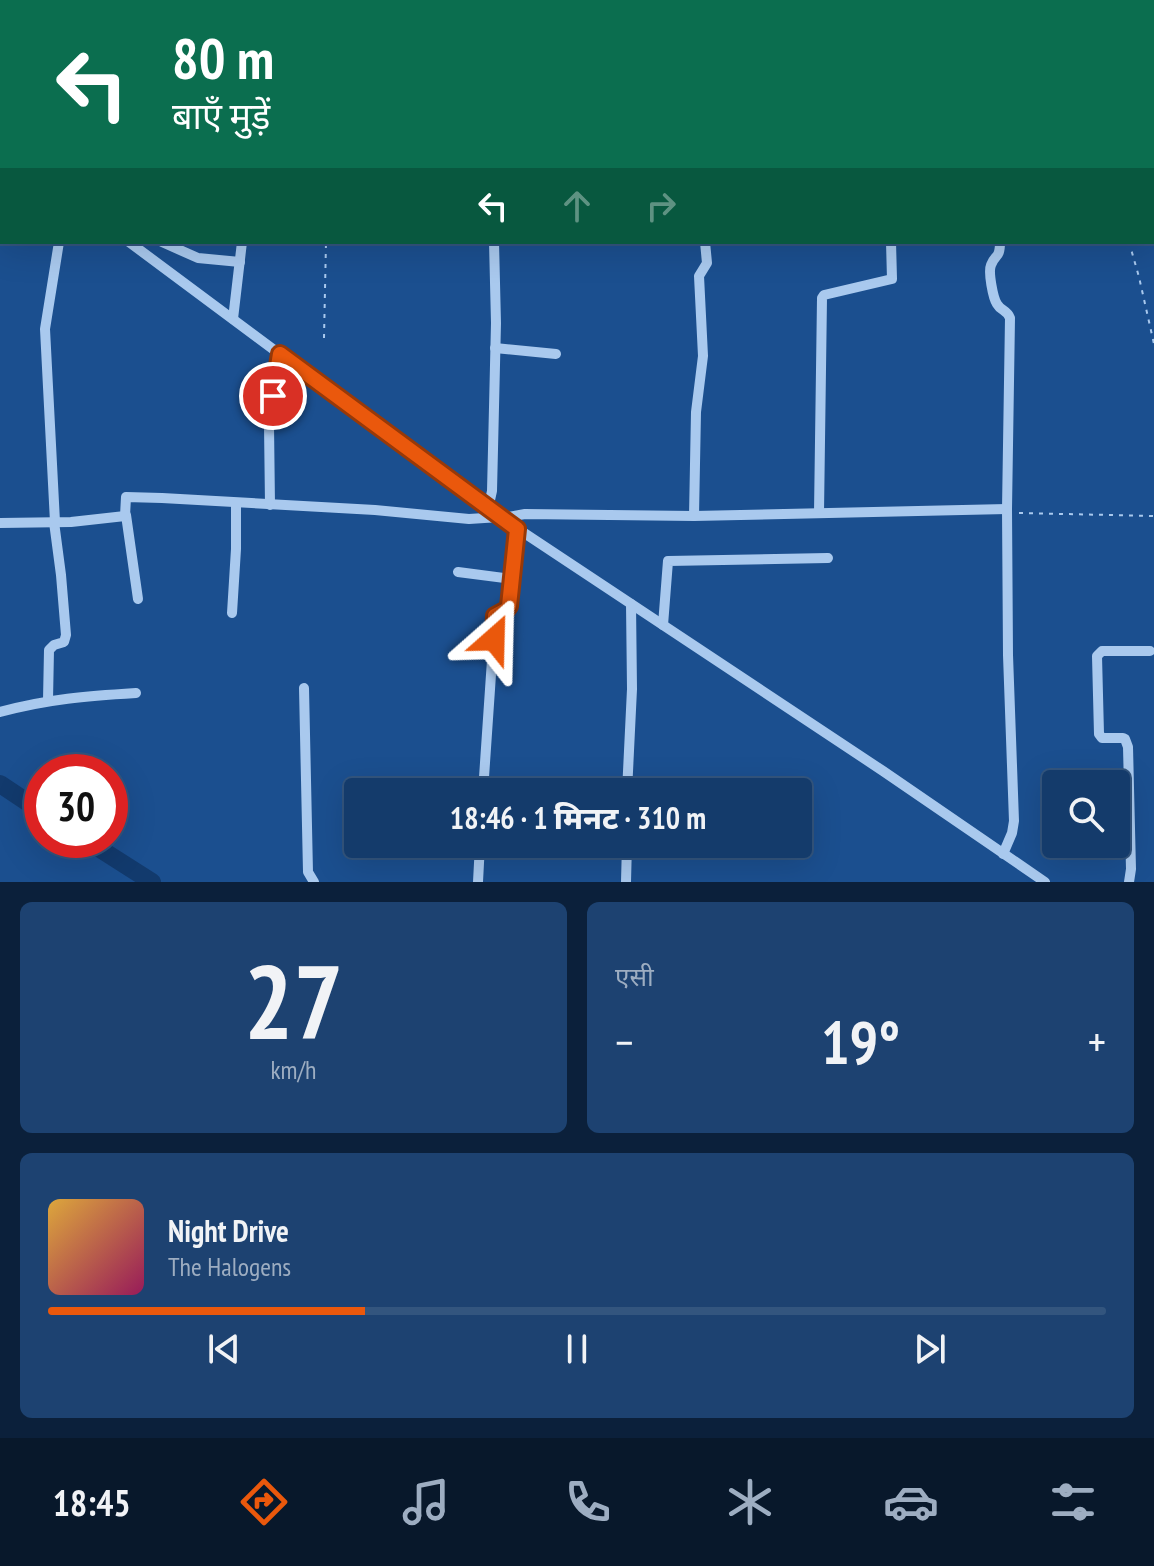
<!DOCTYPE html>
<html lang="hi">
<head>
<meta charset="utf-8">
<style>
  body { margin:0; font-family:"PT Sans Narrow","Noto Sans Devanagari",sans-serif; background:#1d4271; color:#f1f3f6; height:100vh; display:flex; flex-direction:column; font-size:30px; white-space:nowrap }
  * { box-sizing:border-box; margin:0 }
  p { font-size:26px; color:#9dadc1 }
  .icon { flex:none; width:44px; height:44px; fill:none; stroke:currentColor; stroke-width:2; stroke-linecap:round; stroke-linejoin:round }
  .map { position:relative; height:882px; overflow:hidden }
  .panel { display:flex; flex-direction:column; gap:20px; padding:20px; background:#0b203b; flex:1 }
  .panel>* { flex:none }
  .guide { position:absolute; left:0px; top:0px; width:1154px; height:244px; box-shadow:0 8px 32px #0002,0 0 0 2px #33557e; background:#0b6e4f; color:#fff; overflow:hidden }
  .controls { position:absolute; left:1042px; top:770px; display:grid; gap:16px }
  .controls a { display:grid; place-items:center; width:88px; height:88px; border-radius:8px; background:#143b6b; box-shadow:0 8px 32px #0002,0 0 0 2px #33557e; font-size:40px }
  .speed { position:absolute; left:24px; top:754px; display:flex; gap:16px; font-size:40px; font-weight:700; text-align:center }
  .speed>* { display:grid; place-content:center; width:104px; height:104px; border-radius:50%; background:#143b6b; box-shadow:0 8px 32px #0002,0 0 0 2px #33557e; line-height:1 }
  .speed .limit { border:12px solid #d22; background:#fff; color:#111 }
  .pin { position:absolute; display:grid; place-items:center; width:68px; height:68px; color:#fff; margin:-34px; border:4px solid #fff; border-radius:50%; box-shadow:0 2px 8px #0007 }
  .me { position:absolute; width:88px; margin:-44px; rotate:25deg; stroke-linejoin:round; filter:drop-shadow(0 0 6px #0008) }
  .turn { display:flex; align-items:center; gap:28px; height:168px; padding:0 40px; font-size:36px }
  .turn .icon { width:104px; height:104px; stroke-width:2.5 }
  .turn b { display:block; font-size:56px; line-height:68px }
  .lanes { display:flex; align-items:center; height:76px; padding:0 40px; background:#0003; justify-content:center; gap:40px; direction:ltr }
  .lanes .off { opacity:.35 }
  .big { font-size:60px; font-weight:800; line-height:1.1 }
  .panel .widget { flex:1; display:flex; flex-direction:column; justify-content:center; gap:12px; min-width:0; padding:0 28px; border-radius:12px; background:#1d4271 }
  .panel .dial { align-items:center; gap:0 }
  .dial b { font-size:104px; line-height:1 }
  .song { display:flex; align-items:center; gap:24px }
  .cover { width:96px; height:96px; border-radius:12px; background:linear-gradient(135deg,hsl(40 70% 55%),hsl(330 70% 35%)) }
  .played { height:8px; border-radius:4px; background:linear-gradient(90deg,#ea580c 30%,#33557e 30%) }
  .keys { display:flex; justify-content:space-around; direction:ltr }
  .heat { display:flex; justify-content:space-between; align-items:center; font-size:44px; direction:ltr }
  .panel .tiles { flex:1; display:grid; gap:20px; grid-template-columns:1fr 1fr }
  .widget:last-child { grid-column:span 2 }
  .trip { position:absolute; left:344px; top:778px; width:468px; height:80px; border-radius:8px; background:#143b6b; box-shadow:0 8px 32px #0002,0 0 0 2px #33557e; font-weight:800; line-height:80px; text-align:center }
  .dock { display:flex; height:128px; justify-content:space-around; align-items:center; background:#08182b; color:#9dadc1 }
  .dock .icon { width:56px; height:56px }
  .dock .selected { color:#ea580c }
  .dock b { font-size:36px; color:#f1f3f6 }
  .map>svg:first-child { display:block }
  .lines { fill:none; stroke-linecap:round; stroke-linejoin:round }
  .river { stroke:#123a6d; stroke-width:18 }
  .path { stroke:#a9c9ee; stroke-width:2; stroke-dasharray:4 6; stroke-linecap:butt }
  .minor { stroke:#a9c9ee; stroke-width:10 }
  .highway { stroke:#fff; stroke-width:14 }
  .route-casing { stroke:#983908; stroke-width:20 }
  .route { stroke:#ea580c; stroke-width:14 }
</style>
</head>
<body>
<div class="map">
<svg width="1154" height="882" viewBox="0 0 1154 882">
  <rect width="100%" height="100%" fill="#1b4f8f"/>
  <g class="lines">
    <g class="river">
      <polyline points="0,784 42,812"/>
      <polyline points="86,840 152,882"/>
    </g>
    <g class="path">
      <polyline points="1061,0 1061,2"/>
      <polyline points="69,2 69,0"/>
      <polyline points="1039,2 1041,0"/>
      <polyline points="1129,242 1139,277 1154,344"/>
      <polyline points="324,338 326,242"/>
      <polyline points="1019,513 1154,516"/>
    </g>
    <g class="minor">
      <polyline points="264,0 264,2"/>
      <polyline points="501,0 501,2"/>
      <polyline points="645,0 645,2"/>
      <polyline points="824,0 825,2"/>
      <polyline points="145,2 151,0"/>
      <polyline points="353,2 356,0"/>
      <polyline points="735,2 735,0"/>
      <polyline points="1007,2 1007,0"/>
      <polyline points="0,205 2,204"/>
      <polyline points="129,242 488,509 883,771 1045,882"/>
      <polyline points="162,242 198,258 240,262"/>
      <path d="M 1000,242 C 1000,259 995,254 991,265 C 988,272 993,298 997,304 C 1001,311 1007,310 1010,318 L 1007,509 L 1008,655 L 1014,821 L 1012,833 L 1003,854"/>
      <polyline points="233,319 242,242"/>
      <polyline points="495,348 556,354"/>
      <polyline points="270,505 269,425 280,354"/>
      <polyline points="488,509 492,491 496,323 494,242"/>
      <polyline points="819,513 822,298 824,295 892,279 891,242"/>
      <polyline points="126,515 138,599"/>
      <polyline points="694,516 696,412 703,356 699,276 707,263 705,242"/>
      <polyline points="502,518 525,514 694,516 1007,509"/>
      <polyline points="55,522 45,329 59,242"/>
      <polyline points="0,523 71,522 125,516 126,497 162,498 375,510 469,519 500,517"/>
      <polyline points="458,572 512,579"/>
      <polyline points="232,613 236,549 236,503"/>
      <polyline points="663,625 668,561 828,558"/>
      <polyline points="304,688 308,872 314,882"/>
      <polyline points="48,700 49,650 54,645 64,642 66,635 61,575 54,522"/>
      <path d="M 0,712 C 48,699 87,696 136,693"/>
      <polyline points="483,792 495,616 506,610 509,606 517,529"/>
      <polyline points="627,792 632,689 631,604"/>
      <polyline points="478,882 480,844"/>
      <polyline points="626,882 627,844"/>
      <polyline points="1129,882 1131,869 1128,747 1125,739 1123,738 1102,738 1099,734 1097,656 1102,651 1150,651"/>
    </g>
    <g class="highway">
      <polyline points="1099,0 1099,2"/>
      <polyline points="1127,0 1128,2"/>
      <polyline points="1152,93 1154,101"/>
      <polyline points="1152,211 1154,219"/>
    </g>
  </g>
  <g class="lines">
    <g class="route-casing">
      <polyline id="route" points="273,396 280,354 517,529 509,606 506,610 495,616 494,639"/>
    </g>
    <use href="#route" class="route"/>
  </g>
</svg>
<div class="controls">
<a><svg class="icon" aria-label="search" viewBox="0 0 24 24"><circle cx="10" cy="10" r="6"/><path d="M15 15l6 6"/></svg></a>
</div>
<div class="speed"><div class="limit">30</div></div>
<div class="pin" style="left:273px;top:396px;background:#d93025"><svg class="icon" aria-label="arrive" viewBox="0 0 24 24"><path d="M6 21V4h12l-3 4 3 4H6"/></svg></div>
<svg class="me" style="left:494px;top:639px" viewBox="-20 -20 40 40"><path d="M0-17L14 15 0 8-14 15z" fill="#ea580c" stroke="#fff" stroke-width="4"/></svg>
<div class="trip">18:46 · 1 मिनट · 310 m</div>
<div class="guide">
<div class="turn"><svg class="icon" aria-label="left" viewBox="0 0 24 24"><path d="M17 20v-9H6M10 6l-5 5 5 5"/></svg><div><b>80 m</b>बाएँ मुड़ें</div></div>
<div class="lanes"><svg class="icon" aria-label="left" viewBox="0 0 24 24"><path d="M17 20v-9H6M10 6l-5 5 5 5"/></svg><svg class="icon off" aria-label="ahead" viewBox="0 0 24 24"><path d="M12 20V5M6 11l6-6 6 6"/></svg><svg class="icon off" aria-label="right" viewBox="0 0 24 24"><path d="M7 20v-9h11M14 6l5 5-5 5"/></svg></div>
</div>
</div>
<section class="panel">
<div class="tiles">
<div class="widget dial"><b>27</b><p>km/h</p></div>
<div class="widget"><p>एसी</p>
<div class="heat"><a>−</a><b class="big">19°</b><a>+</a></div>
</div>
<div class="widget">
<div class="song"><i class="cover"></i><div><b>Night Drive</b><p>The Halogens</p></div></div>
<div class="played"></div>
<div class="keys"><svg class="icon" aria-label="previous" viewBox="0 0 24 24"><path d="M18 5L8 12l10 7zM5 5v14"/></svg><svg class="icon" aria-label="pause" viewBox="0 0 24 24"><path d="M8 5v14M16 5v14"/></svg><svg class="icon" aria-label="next" viewBox="0 0 24 24"><path d="M6 5l10 7-10 7zM19 5v14"/></svg></div>
</div>
</div>
</section>
<nav class="dock">
<b>18:45</b>
<svg class="icon selected" aria-label="directions" viewBox="0 0 24 24"><path d="M12 3l9 9-9 9-9-9zM9 14v-3h6M13 9l2 2-2 2"/></svg>
<svg class="icon" aria-label="music" viewBox="0 0 24 24"><path d="M9 18V5l10-2v13"/><circle cx="6" cy="18" r="3"/><circle cx="16" cy="16" r="3"/></svg>
<svg class="icon" aria-label="phone" viewBox="0 0 24 24"><path d="M5 4h4l2 5-3 2q2 4 5 5l2-3 5 2v4C11 20 4 13 5 4z"/></svg>
<svg class="icon" aria-label="climate" viewBox="0 0 24 24"><path d="M12 3v18M4 7l16 10M4 17L20 7"/></svg>
<svg class="icon" aria-label="car" viewBox="0 0 24 24"><path d="M5 17H2v-5l4-1 3-4h7l3 4 3 1v5h-3M9 17h6M6 11h13"/><circle cx="7" cy="17" r="2"/><circle cx="17" cy="17" r="2"/></svg>
<svg class="icon" aria-label="filters" viewBox="0 0 24 24"><path d="M4 7h16M4 17h16"/><circle cx="9" cy="7" r="2"/><circle cx="15" cy="17" r="2"/></svg>
</nav>
</body>
</html>
